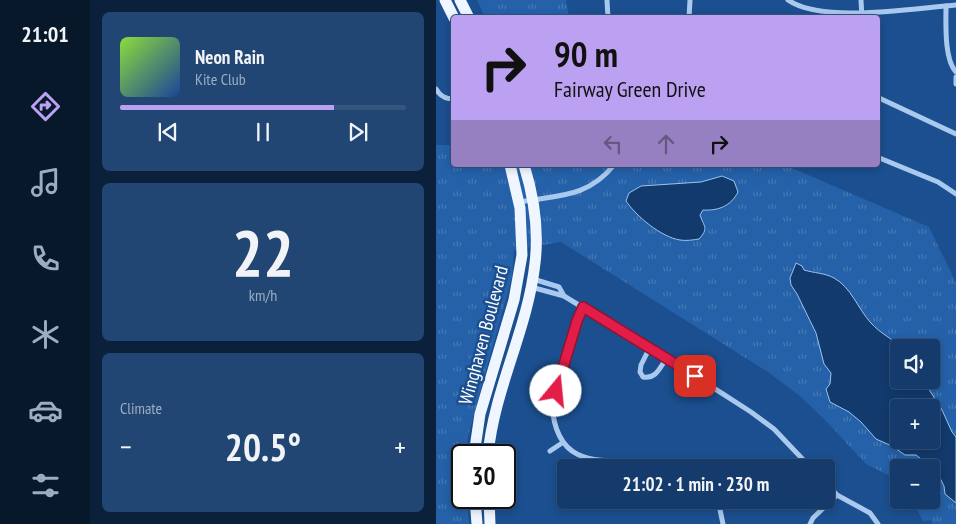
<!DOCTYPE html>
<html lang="en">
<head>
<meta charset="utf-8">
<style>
  body { margin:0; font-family:"PT Sans Narrow",sans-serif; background:#214673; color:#f1f3f6; height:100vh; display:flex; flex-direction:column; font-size:19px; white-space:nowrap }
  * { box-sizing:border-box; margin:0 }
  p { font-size:16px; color:#9dadc1 }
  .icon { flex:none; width:28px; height:28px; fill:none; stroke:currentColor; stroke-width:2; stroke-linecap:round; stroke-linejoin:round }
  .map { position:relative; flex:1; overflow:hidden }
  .details { display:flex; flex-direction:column; gap:12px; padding:12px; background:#0b203b; width:346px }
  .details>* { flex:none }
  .banner { position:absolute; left:15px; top:15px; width:429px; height:152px; border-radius:5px; box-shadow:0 2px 8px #0003,0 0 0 1px #33557e; background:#bca0f2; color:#111; overflow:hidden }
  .fabs { position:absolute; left:454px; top:339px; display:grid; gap:10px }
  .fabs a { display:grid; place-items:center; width:50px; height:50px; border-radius:5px; background:#143b6b; box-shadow:0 2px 8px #0003,0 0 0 1px #33557e; font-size:25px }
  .speed { position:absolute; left:15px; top:444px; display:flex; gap:10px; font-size:25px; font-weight:700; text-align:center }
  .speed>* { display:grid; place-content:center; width:65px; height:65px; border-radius:50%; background:#143b6b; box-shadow:0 2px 8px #0003,0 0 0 1px #33557e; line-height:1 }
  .speed .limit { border:2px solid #111; border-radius:8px; background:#fff; color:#111 }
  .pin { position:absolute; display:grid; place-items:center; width:42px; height:42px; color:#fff; margin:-21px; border-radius:10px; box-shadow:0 2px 8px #0006 }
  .me { position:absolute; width:55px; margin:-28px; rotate:17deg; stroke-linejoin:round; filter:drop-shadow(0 0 4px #0008) }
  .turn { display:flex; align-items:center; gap:18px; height:105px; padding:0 20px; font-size:22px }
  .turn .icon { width:65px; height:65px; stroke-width:2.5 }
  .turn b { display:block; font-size:35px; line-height:42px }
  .lanes { display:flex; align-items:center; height:48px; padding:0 20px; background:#0003; justify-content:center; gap:25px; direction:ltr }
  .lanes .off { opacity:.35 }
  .big { font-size:38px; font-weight:700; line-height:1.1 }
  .details .card { flex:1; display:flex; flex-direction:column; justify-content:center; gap:8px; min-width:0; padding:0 18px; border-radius:8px; background:#214673 }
  .details .dial { align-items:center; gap:0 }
  .dial b { font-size:65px; line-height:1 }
  .song { display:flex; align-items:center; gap:15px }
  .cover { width:60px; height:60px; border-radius:8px; background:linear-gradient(135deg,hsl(90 70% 55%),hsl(220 70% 35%)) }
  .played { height:5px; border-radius:2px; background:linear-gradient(90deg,#bca0f2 75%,#33557e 75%) }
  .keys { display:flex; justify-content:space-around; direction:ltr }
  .heat { display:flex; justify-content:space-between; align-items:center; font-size:28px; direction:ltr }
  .trip { position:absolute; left:121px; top:459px; width:278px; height:50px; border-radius:5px; background:#143b6b; box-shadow:0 2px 8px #0003,0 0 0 1px #33557e; font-weight:700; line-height:50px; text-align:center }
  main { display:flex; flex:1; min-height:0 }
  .dock { display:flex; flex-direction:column; width:90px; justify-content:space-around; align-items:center; background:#08182b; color:#9dadc1 }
  .dock .icon { width:35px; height:35px }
  .dock .current { color:#bca0f2 }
  .dock b { font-size:22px; color:#f1f3f6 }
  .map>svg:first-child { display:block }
  .grass { fill:url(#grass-tufts); fill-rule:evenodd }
  .water { fill:#123a6d; stroke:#9cc4f0; fill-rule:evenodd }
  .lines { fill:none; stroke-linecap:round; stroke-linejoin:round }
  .street { stroke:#a9c9ee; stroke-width:5 }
  .primary { stroke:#f0f6ff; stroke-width:11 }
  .route-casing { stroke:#92132f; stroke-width:12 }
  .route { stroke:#e11d48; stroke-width:9 }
  .labels { text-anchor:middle; stroke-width:5; stroke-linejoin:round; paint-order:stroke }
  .street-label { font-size:19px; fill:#fff; stroke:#1b4f8f }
</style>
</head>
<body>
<main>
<nav class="dock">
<b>21:01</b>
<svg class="icon current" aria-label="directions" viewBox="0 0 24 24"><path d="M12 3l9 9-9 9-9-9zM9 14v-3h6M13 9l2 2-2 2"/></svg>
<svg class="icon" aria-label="music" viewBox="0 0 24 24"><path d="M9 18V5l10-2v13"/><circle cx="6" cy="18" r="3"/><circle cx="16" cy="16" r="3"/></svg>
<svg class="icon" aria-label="phone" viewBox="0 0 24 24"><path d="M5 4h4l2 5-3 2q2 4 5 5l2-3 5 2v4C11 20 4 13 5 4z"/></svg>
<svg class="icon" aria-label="climate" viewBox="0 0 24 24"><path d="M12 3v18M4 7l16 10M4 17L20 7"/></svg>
<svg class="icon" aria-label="car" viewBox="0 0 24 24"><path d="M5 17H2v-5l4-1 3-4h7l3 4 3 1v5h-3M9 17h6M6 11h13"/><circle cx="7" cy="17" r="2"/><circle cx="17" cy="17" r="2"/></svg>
<svg class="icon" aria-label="filters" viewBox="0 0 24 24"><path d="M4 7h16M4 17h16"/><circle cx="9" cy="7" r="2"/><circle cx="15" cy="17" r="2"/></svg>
</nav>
<section class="details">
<div class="card">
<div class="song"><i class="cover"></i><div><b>Neon Rain</b><p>Kite Club</p></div></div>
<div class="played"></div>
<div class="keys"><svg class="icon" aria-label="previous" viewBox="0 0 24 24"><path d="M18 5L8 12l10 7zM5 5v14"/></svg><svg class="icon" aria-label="pause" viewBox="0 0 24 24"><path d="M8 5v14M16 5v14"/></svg><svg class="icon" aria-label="next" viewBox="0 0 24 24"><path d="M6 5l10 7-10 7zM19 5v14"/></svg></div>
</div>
<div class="card dial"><b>22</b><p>km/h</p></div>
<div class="card"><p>Climate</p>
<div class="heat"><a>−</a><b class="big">20.5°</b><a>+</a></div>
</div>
</section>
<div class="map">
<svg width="520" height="524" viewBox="0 0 520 524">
  <defs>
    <pattern id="grass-tufts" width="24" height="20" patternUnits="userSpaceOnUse" patternTransform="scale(1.25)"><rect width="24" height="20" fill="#2461a8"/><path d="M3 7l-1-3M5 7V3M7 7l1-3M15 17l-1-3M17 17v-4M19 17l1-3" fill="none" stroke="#4579b5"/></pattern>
  </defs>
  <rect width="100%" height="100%" fill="#1b4f8f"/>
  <g class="grass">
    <polygon points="41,0 130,0 133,17 49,17"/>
    <path d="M 0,145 L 16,145 L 18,165 L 349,165 L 493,227 L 520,283 L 520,524 L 496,524 L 495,520 L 487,521 L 476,500 L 495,500 L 495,468 L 462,468 L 462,480 L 430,464 L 390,421 L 364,396 L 332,372 L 125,242 L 78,250 L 76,277 L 32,436 L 31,455 L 26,455 L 26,498 L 31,498 L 33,524 L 0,524 ZM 462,348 L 495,348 L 495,380 L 462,380 ZM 462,408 L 495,408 L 495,440 L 462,440 Z"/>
  </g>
  <g class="water">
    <path d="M 286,176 L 298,181 L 302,192 C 295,206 282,211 267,210 L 264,215 C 268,227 273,228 263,239 C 257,240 250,241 244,240 C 225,237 200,216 190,201 L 193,193 L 205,186 L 265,182 Z"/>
    <path d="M 360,263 L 366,266 L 368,270 C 378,273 389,273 398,278 C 415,287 422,309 435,323 C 444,333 456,339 466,347 L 462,348 L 462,380 L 487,380 L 506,410 L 516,432 L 520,437 L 520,503 L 509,494 L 508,486 L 502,474 L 485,459 L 480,455 L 469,455 L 456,446 L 440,439 L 425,422 L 413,412 L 394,402 L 390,389 L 394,384 L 395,373 L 388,364 L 380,333 L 361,294 L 355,285 L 354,278 ZM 462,408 L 495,408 L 495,440 L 462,440 Z"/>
  </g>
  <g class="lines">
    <g class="street">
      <polyline points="171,0 172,18"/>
      <path d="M 352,0 C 386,24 478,8 520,5"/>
      <polyline points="425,0 426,18"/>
      <path d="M 510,6 C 510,24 508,59 520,72"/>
      <polyline points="253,18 254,0"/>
      <polyline points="520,77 520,84"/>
      <path d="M 0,89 C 4,96 9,99 18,99"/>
      <polyline points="441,97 520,134"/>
      <polyline points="441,157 502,182 520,194"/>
      <path d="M 84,202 C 123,195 151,198 178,165"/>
      <polyline points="97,279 123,287 128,296"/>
      <polyline points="95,287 128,296 273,385 315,412 338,429 375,468"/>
      <path d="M 147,307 L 141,321 L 116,404 C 121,491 199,446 250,468"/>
      <path d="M 213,349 L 205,365 L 204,372 L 207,377 C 220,379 223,369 230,359"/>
      <polyline points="114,451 126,443"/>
      <polyline points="390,483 401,495 434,513 442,524"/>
      <polyline points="282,500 287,524"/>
      <polyline points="374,524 377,518 401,495"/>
    </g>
    <g class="primary">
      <polyline points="9,0 18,18"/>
      <polyline points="24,0 33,18"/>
      <polyline points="38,455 44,414 78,300 86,255 84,208 74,165"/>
      <path d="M 52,455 C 58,389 92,329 99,263 C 103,230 98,197 88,165"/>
      <polyline points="39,498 41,524"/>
      <polyline points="53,498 54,524"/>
    </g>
  </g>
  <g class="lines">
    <g class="route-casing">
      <polyline id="route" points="120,391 141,321 147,307 259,376"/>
    </g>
    <use href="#route" class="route"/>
  </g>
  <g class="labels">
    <g class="street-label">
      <text transform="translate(47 335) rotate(-75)" y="7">Winghaven Boulevard</text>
    </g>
  </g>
</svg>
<div class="fabs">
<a><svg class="icon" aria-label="sound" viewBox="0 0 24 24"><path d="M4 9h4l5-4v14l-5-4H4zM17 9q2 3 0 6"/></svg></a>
<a>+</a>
<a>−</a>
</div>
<div class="speed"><div class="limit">30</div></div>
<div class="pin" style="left:259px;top:376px;background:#d93025"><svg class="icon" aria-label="arrive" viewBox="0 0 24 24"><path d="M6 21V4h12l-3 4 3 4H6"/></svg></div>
<svg class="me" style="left:120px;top:391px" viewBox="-20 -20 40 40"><circle r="19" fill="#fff"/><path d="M0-13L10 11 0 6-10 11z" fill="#e11d48"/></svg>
<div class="trip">21:02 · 1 min · 230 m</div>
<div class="banner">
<div class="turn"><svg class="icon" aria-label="right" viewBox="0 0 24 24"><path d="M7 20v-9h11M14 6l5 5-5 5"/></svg><div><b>90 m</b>Fairway Green Drive</div></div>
<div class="lanes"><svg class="icon off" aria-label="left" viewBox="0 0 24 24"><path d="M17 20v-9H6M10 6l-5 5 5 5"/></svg><svg class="icon off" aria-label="ahead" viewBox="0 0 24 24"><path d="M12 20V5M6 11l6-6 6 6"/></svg><svg class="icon" aria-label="right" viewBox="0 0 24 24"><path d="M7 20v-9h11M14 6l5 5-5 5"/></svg></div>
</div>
</div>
</main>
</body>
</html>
